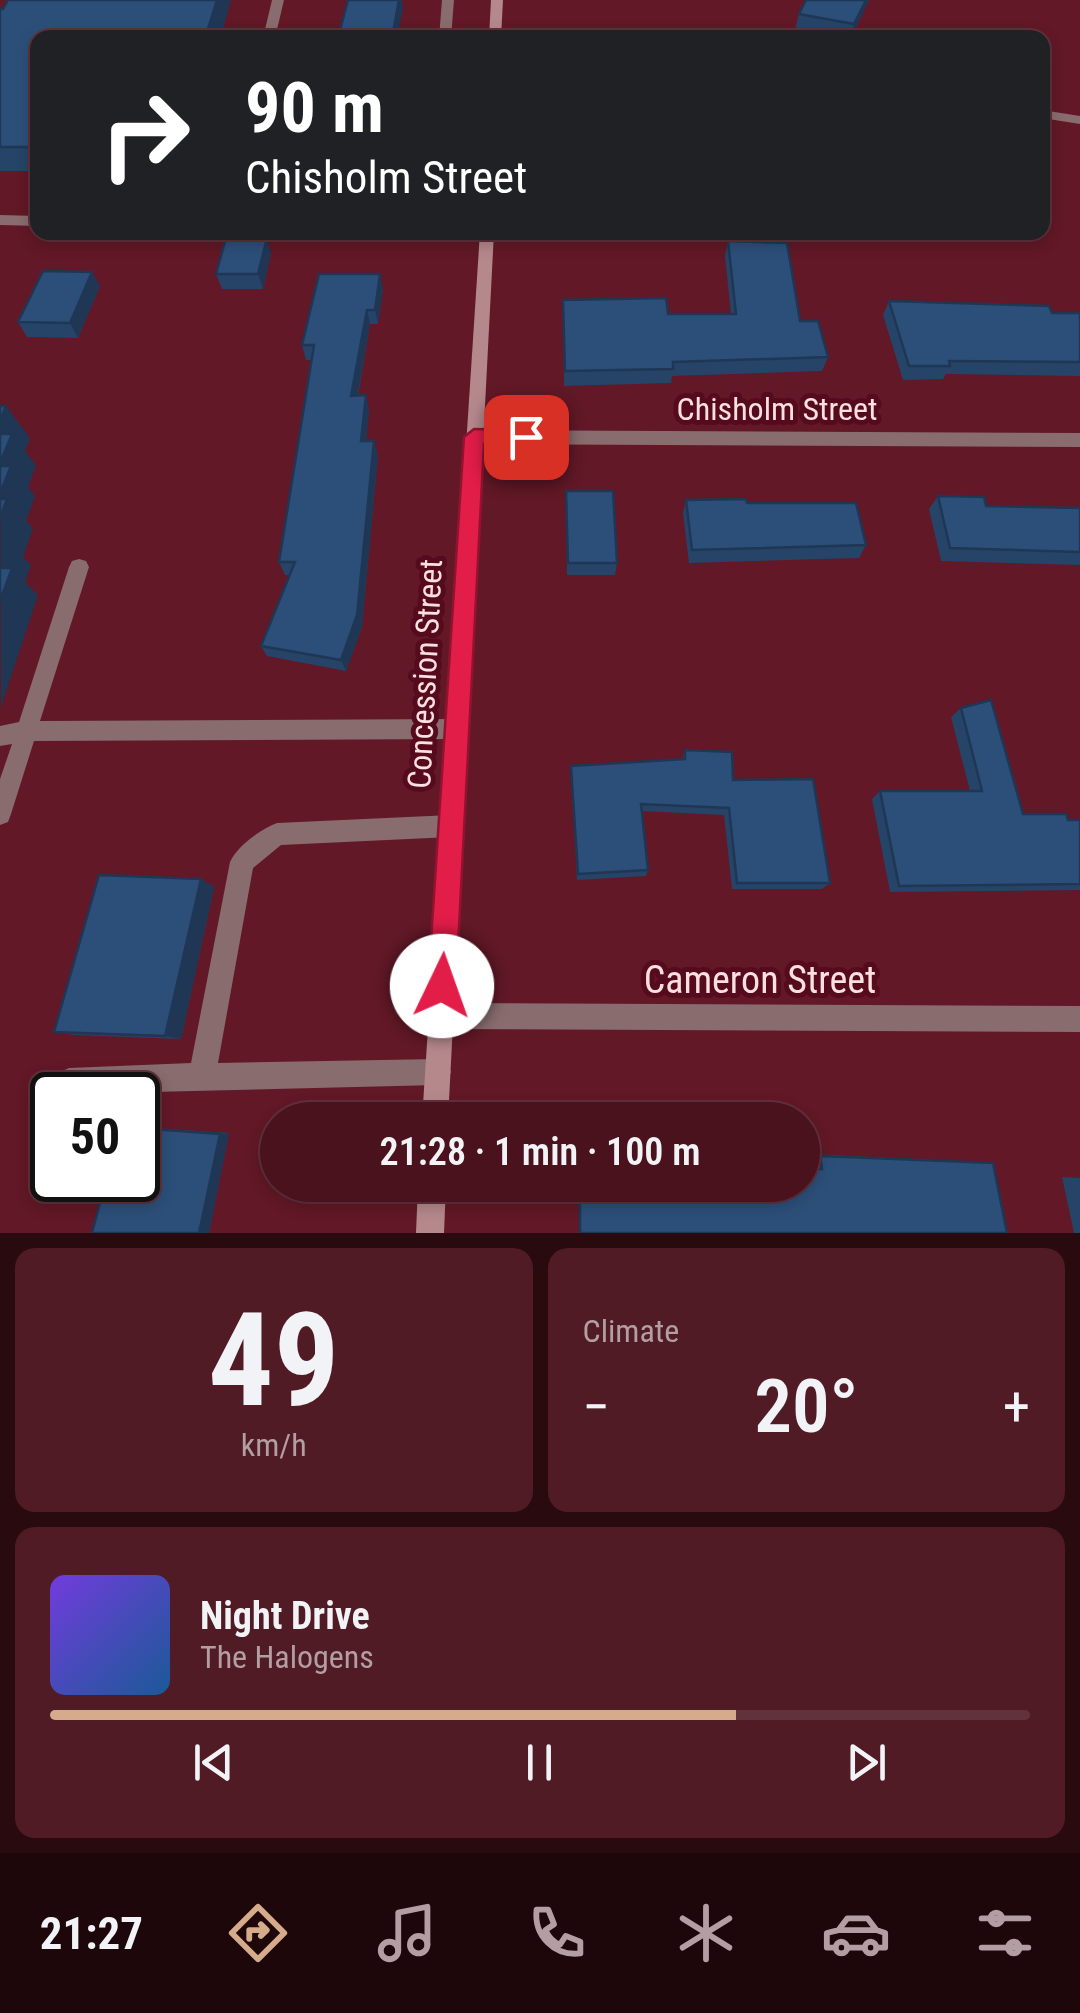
<!DOCTYPE html>
<html lang="en">
<head>
<meta charset="utf-8">
<style>
  body { margin:0; font-family:"Roboto Condensed",sans-serif; background:#511b25; color:#f1f3f6; height:100vh; display:flex; flex-direction:column; font-size:38px; white-space:nowrap }
  * { box-sizing:border-box; margin:0 }
  p { font-size:32px; color:#b29ea3 }
  .icon { flex:none; width:55px; height:55px; fill:none; stroke:currentColor; stroke-width:2; stroke-linecap:round; stroke-linejoin:round }
  .map { position:relative; height:1233px; overflow:hidden }
  .sheet { display:flex; flex-direction:column; gap:15px; padding:15px; background:#290a0f; flex:1 }
  .sheet>* { flex:none }
  .hud { position:absolute; left:30px; top:30px; width:1020px; height:210px; border-radius:20px; box-shadow:0 5px 15px #0003,0 0 0 2px #61323b; background:#202124; color:#fff; overflow:hidden }
  .speed { position:absolute; left:30px; top:1072px; display:flex; gap:20px; font-size:50px; font-weight:700; text-align:center }
  .speed>* { display:grid; place-content:center; width:130px; height:130px; border-radius:50%; background:#4a121c; box-shadow:0 5px 15px #0003,0 0 0 2px #61323b; line-height:1 }
  .speed .limit { border:5px solid #111; border-radius:15px; background:#fff; color:#111 }
  .pin { position:absolute; display:grid; place-items:center; width:85px; height:85px; color:#fff; margin:-42px; border-radius:20px; box-shadow:0 5px 15px #0006 }
  .me { position:absolute; width:110px; margin:-55px; rotate:3deg; stroke-linejoin:round; filter:drop-shadow(0 0 8px #0008) }
  .turn { display:flex; align-items:center; gap:35px; height:210px; padding:0 50px; font-size:45px }
  .turn .icon { width:130px; height:130px; stroke-width:2.5 }
  .turn b { display:block; font-size:70px; line-height:85px }
  .big { font-size:75px; font-weight:600; line-height:1.1 }
  .sheet .widget { flex:1; display:flex; flex-direction:column; justify-content:center; gap:15px; min-width:0; padding:0 35px; border-radius:20px; background:#511b25 }
  .sheet .dial { align-items:center; gap:0 }
  .dial b { font-size:130px; line-height:1 }
  .song { display:flex; align-items:center; gap:30px }
  .cover { width:120px; height:120px; border-radius:15px; background:linear-gradient(135deg,hsl(260 70% 55%),hsl(210 70% 35%)) }
  .played { height:10px; border-radius:5px; background:linear-gradient(90deg,#d6ab8b 70%,#61323b 70%) }
  .keys { display:flex; justify-content:space-around; direction:ltr }
  .heat { display:flex; justify-content:space-between; align-items:center; font-size:55px; direction:ltr }
  .sheet .tiles { flex:1; display:grid; gap:15px; grid-template-columns:1fr 1fr }
  .widget:last-child { grid-column:span 2 }
  .trip { position:absolute; left:260px; top:1102px; width:560px; height:100px; border-radius:50px; background:#4a121c; box-shadow:0 5px 15px #0003,0 0 0 2px #61323b; font-weight:600; line-height:100px; text-align:center }
  .tabs { display:flex; height:160px; justify-content:space-around; align-items:center; background:#1e070b; color:#b29ea3 }
  .tabs .icon { width:70px; height:70px }
  .tabs .on { color:#d6ab8b }
  .tabs b { font-size:45px; color:#f1f3f6 }
  .map>svg:first-child { display:block }
  .lines { fill:none; stroke-linecap:round; stroke-linejoin:round }
  .lane { fill:#886c6e; fill-rule:evenodd }
  .street { fill:#886c6e; fill-rule:evenodd }
  .secondary { fill:#b5888c; fill-rule:evenodd }
  .wall { fill:#264468 }
  .shaded-wall { fill:#1f3755 }
  .building { fill:#2c4f79; stroke:#1f3755; stroke-width:2.5 }
  .route { fill:#e11d48; stroke:#92132f; stroke-width:2.5 }
  .labels { text-anchor:middle; stroke-width:10; stroke-linejoin:round; paint-order:stroke }
  .street-label { font-size:32px; fill:#fcdfe1; stroke:#550b1d }
  .near-street-label { font-size:38px; fill:#fcdfe1; stroke:#550b1d }
</style>
</head>
<body>
<div class="map">
<svg width="1080" height="1233" viewBox="0 0 1080 1233">
  <rect width="100%" height="100%" fill="#621826"/>
  <g class="lines">
    <g class="lane">
      <polygon points="272,0 284,0 275,38 263,38"/>
      <polygon points="442,0 454,0 451,38 439,38"/>
      <polygon points="79,559 86,561 89,567 40,721 456,719 464,722 467,729 464,736 456,739 34,741 11,814 8,822 0,825 0,779 12,744 0,746 0,726 19,722 69,567 72,561"/>
      <path d="M 451,815 L 459,818 L 462,826 L 459,834 L 451,837 L 281,845 L 253,868 L 218,1063 L 438,1059 L 447,1063 L 451,1072 L 447,1081 L 438,1085 L 69,1094 L 60,1090 L 56,1081 L 60,1072 L 69,1068 L 191,1063 L 230,862 C 237,846 261,829 277,823 Z"/>
    </g>
    <g class="street">
      <polygon points="1042,110 1080,116 1080,124 1042,118"/>
      <polygon points="0,215 38,216 38,226 0,225"/>
      <polygon points="474,430 1080,433 1080,447 474,444 465,437"/>
      <polygon points="440,1003 1080,1006 1080,1032 440,1029 431,1025 427,1016 431,1007"/>
    </g>
    <g class="secondary">
      <polygon points="491,0 503,0 501,38 489,38"/>
      <polygon points="480,232 494,232 448,1120 422,1120"/>
      <polygon points="418,1185 446,1185 444,1233 416,1233"/>
    </g>
  </g>
  <g class="wall">
    <polygon points="8,0 231,0 220,38 38,38 38,171 0,171 0,9 3,9"/>
    <polygon points="869,0 851,38 841,38 795,29 799,14"/>
    <polygon points="728,241 800,321 828,357 822,371 672,376 671,383 564,386 563,300 668,314 731,314 725,256"/>
    <polygon points="271,253 263,289 222,289 216,274"/>
    <polygon points="100,286 78,338 27,337 18,322"/>
    <polygon points="383,289 378,324 370,324 358,396 369,409 366,441 378,455 362,627 346,671 267,656 261,646 290,575 285,575 279,562 312,360 306,360 302,345"/>
    <polygon points="889,301 1052,313 1080,313 1080,376 946,374 943,379 903,380 883,315"/>
    <polygon points="566,491 617,563 615,575 567,575"/>
    <polygon points="938,496 986,506 1080,508 1080,565 941,561 929,509"/>
    <polygon points="686,500 747,503 866,545 859,558 689,563 683,513"/>
    <polygon points="961,708 1023,814 1068,820 1080,820 1080,890 890,892 872,799 880,791 970,791 951,717"/>
    <polygon points="685,750 733,780 830,883 822,889 732,889 724,815 642,811 648,870 646,876 577,880 571,766 682,760"/>
    <polygon points="201,879 214,887 181,1039 75,1035 54,1032"/>
    <polygon points="138,1127 229,1133 209,1233 92,1233 138,1180"/>
    <polygon points="812,1154 993,1163 1007,1233 579,1233 579,1191 715,1194 715,1185 802,1185 802,1167 813,1167"/>
    <polygon points="1062,1177 1080,1178 1080,1233 1074,1233"/>
  </g>
  <g class="shaded-wall">
    <polygon points="217,0 231,0 220,38 206,38"/>
    <polygon points="399,0 402,0 403,8 397,38 392,38"/>
    <polygon points="866,0 869,0 851,38 854,24"/>
    <polygon points="267,238 271,253 263,289 258,274"/>
    <polygon points="92,272 100,286 78,338 70,323"/>
    <polygon points="380,274 383,289 378,324 375,310"/>
    <polygon points="367,310 370,324 355,410 351,396"/>
    <polygon points="366,395 369,409 365,455 361,441"/>
    <polygon points="6,406 30,438 25,451 36,465 28,487 35,496 26,521 33,528 23,557 31,565 25,582 38,595 1,707 0,421"/>
    <polygon points="374,441 378,455 362,627 346,671 341,660"/>
    <polygon points="201,879 214,887 181,1039 165,1036"/>
    <polygon points="229,1133 209,1233 199,1233 220,1134"/>
  </g>
  <g class="building">
    <polygon points="8,0 217,0 206,35 122,35 122,38 38,38 38,147 0,147 0,9 3,9"/>
    <polygon points="348,0 399,0 392,38 338,38"/>
    <polygon points="806,0 866,0 854,24 799,14"/>
    <polygon points="226,238 267,238 258,274 216,274"/>
    <polygon points="728,241 787,243 800,321 818,321 828,357 673,362 673,369 565,371 563,300 666,298 668,314 736,314"/>
    <polygon points="43,271 92,272 70,323 18,322"/>
    <polygon points="319,274 380,274 375,310 367,310 351,396 366,395 361,441 374,441 357,615 341,660 261,646 295,562 279,562 314,345 302,345"/>
    <polygon points="889,301 1049,306 1052,313 1080,313 1080,362 949,361 950,366 909,366"/>
    <polygon points="0,406 6,406 0,421"/>
    <polygon points="0,434 12,434 0,463"/>
    <polygon points="0,466 11,466 0,493"/>
    <polygon points="566,491 613,491 617,563 568,563"/>
    <polygon points="938,496 984,497 986,506 1080,508 1080,552 950,548"/>
    <polygon points="0,499 7,499 0,518"/>
    <polygon points="746,499 747,503 856,503 866,545 692,550 686,500"/>
    <polygon points="0,568 12,568 0,601"/>
    <polygon points="991,700 1023,814 1066,814 1068,820 1080,820 1080,884 899,886 880,791 982,791 961,708"/>
    <polygon points="685,750 732,752 733,780 813,779 830,883 737,883 729,808 641,804 648,870 578,874 571,766 685,759"/>
    <polygon points="99,875 201,879 165,1036 54,1032"/>
    <polygon points="138,1128 220,1134 199,1233 92,1233 106,1180 138,1180"/>
    <polygon points="820,1156 993,1163 1007,1233 580,1233 580,1194 721,1197 720,1185 802,1185 802,1169 822,1169"/>
  </g>
  <polygon class="route" points="474,429 526,430 536,437 526,445 484,444 456,986 452,997 442,1001 432,997 428,986 464,437"/>
  <g class="labels">
    <g class="street-label">
      <text x="777" y="420">Chisholm Street</text>
      <text transform="translate(425 674) rotate(-87)" y="11">Concession Street</text>
    </g>
    <g class="near-street-label">
      <text x="760" y="993">Cameron Street</text>
    </g>
  </g>
</svg>
<div class="speed"><div class="limit">50</div></div>
<div class="pin" style="left:526px;top:437px;background:#d93025"><svg class="icon" aria-label="arrive" viewBox="0 0 24 24"><path d="M6 21V4h12l-3 4 3 4H6"/></svg></div>
<svg class="me" style="left:442px;top:986px" viewBox="-20 -20 40 40"><circle r="19" fill="#fff"/><path d="M0-13L10 11 0 6-10 11z" fill="#e11d48"/></svg>
<div class="trip">21:28 · 1 min · 100 m</div>
<div class="hud">
<div class="turn"><svg class="icon" aria-label="right" viewBox="0 0 24 24"><path d="M7 20v-9h11M14 6l5 5-5 5"/></svg><div><b>90 m</b>Chisholm Street</div></div>
</div>
</div>
<section class="sheet">
<div class="tiles">
<div class="widget dial"><b>49</b><p>km/h</p></div>
<div class="widget"><p>Climate</p>
<div class="heat"><a>−</a><b class="big">20°</b><a>+</a></div>
</div>
<div class="widget">
<div class="song"><i class="cover"></i><div><b>Night Drive</b><p>The Halogens</p></div></div>
<div class="played"></div>
<div class="keys"><svg class="icon" aria-label="previous" viewBox="0 0 24 24"><path d="M18 5L8 12l10 7zM5 5v14"/></svg><svg class="icon" aria-label="pause" viewBox="0 0 24 24"><path d="M8 5v14M16 5v14"/></svg><svg class="icon" aria-label="next" viewBox="0 0 24 24"><path d="M6 5l10 7-10 7zM19 5v14"/></svg></div>
</div>
</div>
</section>
<nav class="tabs">
<b>21:27</b>
<svg class="icon on" aria-label="directions" viewBox="0 0 24 24"><path d="M12 3l9 9-9 9-9-9zM9 14v-3h6M13 9l2 2-2 2"/></svg>
<svg class="icon" aria-label="music" viewBox="0 0 24 24"><path d="M9 18V5l10-2v13"/><circle cx="6" cy="18" r="3"/><circle cx="16" cy="16" r="3"/></svg>
<svg class="icon" aria-label="phone" viewBox="0 0 24 24"><path d="M5 4h4l2 5-3 2q2 4 5 5l2-3 5 2v4C11 20 4 13 5 4z"/></svg>
<svg class="icon" aria-label="climate" viewBox="0 0 24 24"><path d="M12 3v18M4 7l16 10M4 17L20 7"/></svg>
<svg class="icon" aria-label="car" viewBox="0 0 24 24"><path d="M5 17H2v-5l4-1 3-4h7l3 4 3 1v5h-3M9 17h6M6 11h13"/><circle cx="7" cy="17" r="2"/><circle cx="17" cy="17" r="2"/></svg>
<svg class="icon" aria-label="filters" viewBox="0 0 24 24"><path d="M4 7h16M4 17h16"/><circle cx="9" cy="7" r="2"/><circle cx="15" cy="17" r="2"/></svg>
</nav>
</body>
</html>
